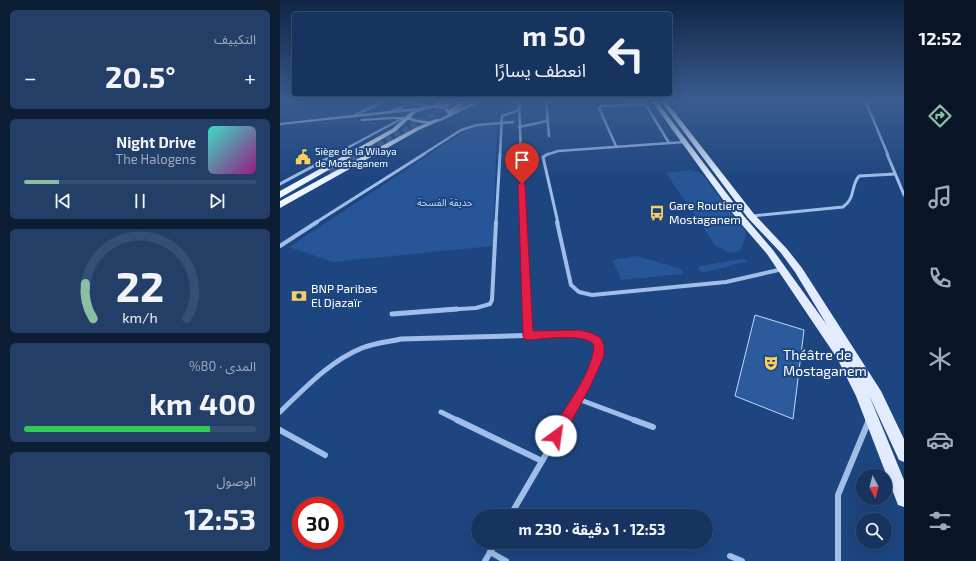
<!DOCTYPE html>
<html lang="ar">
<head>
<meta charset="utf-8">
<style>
  body { margin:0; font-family:"Exo 2","Noto Sans Arabic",sans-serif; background:#233f68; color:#f1f3f6; direction:rtl; height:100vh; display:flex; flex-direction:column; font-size:15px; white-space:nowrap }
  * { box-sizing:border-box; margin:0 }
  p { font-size:13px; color:#9eaabd }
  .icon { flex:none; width:22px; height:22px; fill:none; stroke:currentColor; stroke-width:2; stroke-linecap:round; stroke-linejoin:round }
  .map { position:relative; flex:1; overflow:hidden; direction:ltr }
  .details { display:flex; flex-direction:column; gap:10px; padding:10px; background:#0c1d34; width:280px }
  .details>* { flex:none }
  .banner { position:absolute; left:12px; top:12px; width:380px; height:84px; border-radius:4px; box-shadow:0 4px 16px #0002,0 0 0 1px #354f74; direction:rtl; background:#16345f; color:#f1f3f6; overflow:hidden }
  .needle { width:26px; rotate:173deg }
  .tools { position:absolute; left:576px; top:469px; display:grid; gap:8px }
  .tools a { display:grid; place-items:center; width:36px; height:36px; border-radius:50%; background:#16345f; box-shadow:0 4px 16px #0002,0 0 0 1px #354f74; font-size:20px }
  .speed { position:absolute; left:12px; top:497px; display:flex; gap:8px; font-size:20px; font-weight:700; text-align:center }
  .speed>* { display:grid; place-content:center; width:52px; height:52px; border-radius:50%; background:#16345f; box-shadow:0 4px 16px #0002,0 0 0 1px #354f74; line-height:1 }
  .speed .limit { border:6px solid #d22; background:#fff; color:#111 }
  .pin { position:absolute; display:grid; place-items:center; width:34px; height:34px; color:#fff; margin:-41px -17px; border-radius:50% 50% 50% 0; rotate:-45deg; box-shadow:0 0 4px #0007 }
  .pin .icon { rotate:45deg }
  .me { position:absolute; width:44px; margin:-22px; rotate:31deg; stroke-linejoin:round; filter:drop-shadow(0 0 3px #0008) }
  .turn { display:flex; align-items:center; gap:14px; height:84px; padding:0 20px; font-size:18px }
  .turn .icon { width:52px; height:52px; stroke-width:2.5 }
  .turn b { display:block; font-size:28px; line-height:34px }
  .big { font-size:30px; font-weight:700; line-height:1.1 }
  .details .card { flex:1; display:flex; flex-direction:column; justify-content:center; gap:6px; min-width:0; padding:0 14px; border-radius:6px; background:#233f68 }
  .details .dial { align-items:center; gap:0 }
  .dial svg { height:104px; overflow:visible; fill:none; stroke:#354f74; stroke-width:7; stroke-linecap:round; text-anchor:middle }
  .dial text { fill:#f1f3f6; stroke:none }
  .song { display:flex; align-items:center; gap:12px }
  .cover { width:48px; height:48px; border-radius:6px; background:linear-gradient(135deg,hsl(170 70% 55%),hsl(310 70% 35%)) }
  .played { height:4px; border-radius:2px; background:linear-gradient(90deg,#8abfa5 15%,#354f74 15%) }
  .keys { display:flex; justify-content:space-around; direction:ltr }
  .heat { display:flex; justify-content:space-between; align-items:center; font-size:22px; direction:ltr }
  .charge { height:6px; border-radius:3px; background:linear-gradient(90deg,#34c759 80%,#354f74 0) }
  .trip { position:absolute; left:191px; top:509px; width:242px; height:40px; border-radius:20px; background:#16345f; box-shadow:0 4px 16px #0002,0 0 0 1px #354f74; font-weight:700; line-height:40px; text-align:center; direction:rtl }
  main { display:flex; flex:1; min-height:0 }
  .dock { display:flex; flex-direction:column; width:72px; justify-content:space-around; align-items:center; background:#091526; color:#9eaabd }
  .dock .icon { width:28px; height:28px }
  .dock .active { color:#8abfa5 }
  .dock b { font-size:18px; color:#f1f3f6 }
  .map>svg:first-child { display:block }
  .green { fill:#265697 }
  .building { fill:#2c5b9d; stroke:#c4d9f7 }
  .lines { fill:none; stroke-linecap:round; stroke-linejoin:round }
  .trunk-tunnel-far1 { stroke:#3f6192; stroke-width:6; stroke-dasharray:6 3.5; stroke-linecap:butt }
  .trunk-tunnel { stroke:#3f6192; stroke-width:8; stroke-dasharray:8 4; stroke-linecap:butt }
  .minor-far4 { stroke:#a0bee9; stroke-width:2.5 }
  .minor-far3 { stroke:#a0bee9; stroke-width:3 }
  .minor-far2 { stroke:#a0bee9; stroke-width:4 }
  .minor-far1 { stroke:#a0bee9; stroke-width:5 }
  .minor { stroke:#a0bee9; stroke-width:6 }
  .secondary { fill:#cbdcf7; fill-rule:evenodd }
  .primary { fill:#e2ecfe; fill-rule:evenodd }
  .trunk { fill:#f0f6fe; fill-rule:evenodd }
  .route { fill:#e11d48; stroke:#92132f }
  .labels { text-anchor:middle; stroke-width:4; stroke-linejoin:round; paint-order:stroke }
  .far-poi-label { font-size:10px; fill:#fff; stroke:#1d457f; text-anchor:start }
  .far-park-label { font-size:10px; fill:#c4d9f7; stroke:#1d457f }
  .poi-label { font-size:12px; fill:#fff; stroke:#1d457f; text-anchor:start }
  .near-poi-label { font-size:14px; fill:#fff; stroke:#1d457f; text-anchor:start }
</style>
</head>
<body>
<main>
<nav class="dock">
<b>12:52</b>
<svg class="icon active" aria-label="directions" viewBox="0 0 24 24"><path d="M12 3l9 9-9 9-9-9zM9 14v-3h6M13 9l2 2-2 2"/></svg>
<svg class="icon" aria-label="music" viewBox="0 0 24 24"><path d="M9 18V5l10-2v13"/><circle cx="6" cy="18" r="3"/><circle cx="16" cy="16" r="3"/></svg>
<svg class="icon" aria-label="phone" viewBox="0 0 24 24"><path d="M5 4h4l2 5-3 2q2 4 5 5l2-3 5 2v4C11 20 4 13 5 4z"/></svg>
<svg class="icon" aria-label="climate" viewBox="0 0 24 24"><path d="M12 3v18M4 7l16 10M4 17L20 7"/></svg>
<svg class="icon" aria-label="car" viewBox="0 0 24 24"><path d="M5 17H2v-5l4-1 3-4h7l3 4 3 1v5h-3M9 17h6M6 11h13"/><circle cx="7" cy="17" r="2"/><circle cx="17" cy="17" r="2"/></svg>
<svg class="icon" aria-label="filters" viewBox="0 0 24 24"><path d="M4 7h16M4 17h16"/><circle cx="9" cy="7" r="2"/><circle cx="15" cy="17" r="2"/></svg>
</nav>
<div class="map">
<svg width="624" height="561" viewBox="0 0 624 561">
  <rect width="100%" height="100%" fill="#1d457f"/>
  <g class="green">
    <polygon points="217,125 213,246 53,262 9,247 183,132 199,127"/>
    <polygon points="409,170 418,172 423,175 465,231 466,236 460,251 450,253 435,245 386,173"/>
    <polygon points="356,256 399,268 404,274 341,280 333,260"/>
    <polygon points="463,259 469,261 425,272 421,272 418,269 419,266"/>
  </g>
  <polygon class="building" points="475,315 524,330 513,419 455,396"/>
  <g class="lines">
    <polyline class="trunk-tunnel-far1" points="82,155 177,100"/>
    <polyline class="trunk-tunnel" points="50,173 83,154"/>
    <g class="minor-far4">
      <polyline points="134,100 135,104 149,107"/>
      <polyline points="266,100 269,136"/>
      <polyline points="363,100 389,143"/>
      <polyline points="585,100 608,155"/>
      <polyline points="112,111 121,108 127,100"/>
      <polyline points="75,115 107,100"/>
      <polyline points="239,127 267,121"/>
      <polyline points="336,146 319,108 321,106 365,104"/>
      <polyline points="54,155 123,118"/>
      <polyline points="142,155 181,130 197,125 233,122"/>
      <polyline points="220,155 222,116 239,110"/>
      <polyline points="241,155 239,102 241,100"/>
      <polyline points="266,155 278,151 404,142"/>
    </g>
    <g class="minor-far3">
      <polyline points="241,154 244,223"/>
      <polyline points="268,154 263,157 278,223"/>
      <polyline points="607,154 624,195"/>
      <polyline points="0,184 56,154"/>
      <path d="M 472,216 L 563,207 C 576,198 570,187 579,176 L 615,174"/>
      <polyline points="35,223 144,154"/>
      <polyline points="216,223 220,154"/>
    </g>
    <g class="minor-far2">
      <polyline points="243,222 247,310"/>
      <polyline points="277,222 291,285 299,292 312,295 446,282 503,269"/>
      <polyline points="0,246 37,222"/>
      <polyline points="163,310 196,308 210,304 212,300 216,222"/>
    </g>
    <g class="minor-far1">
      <polyline points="247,309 248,336"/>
      <polyline points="112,314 177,309"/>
      <polyline points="298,399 357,421"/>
      <path d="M 0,412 C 25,388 50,361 82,348 C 95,343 108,342 121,339 L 298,334 C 314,337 319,339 319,356 L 285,421"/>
      <polyline points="161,412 179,421"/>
      <polyline points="588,421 589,419"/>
    </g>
    <g class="minor">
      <polyline points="177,420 262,461"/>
      <polyline points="354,420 373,427"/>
      <polyline points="0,430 45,455"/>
      <polyline points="230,516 286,420"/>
      <polyline points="210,552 226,561"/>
      <polyline points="450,556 462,561"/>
      <polyline points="205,561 216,542"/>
      <polyline points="558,561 558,495 589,420"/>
    </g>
    <path class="secondary" d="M 179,100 L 187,100 L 166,107 L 172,112 L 199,100 L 206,100 L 187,108 L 163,120 L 151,124 L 140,123 L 129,120 L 113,119 L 82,121 L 80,120 L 82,119 L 113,117 L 127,117 L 127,115 L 133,111 L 0,125 L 0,123 L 153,106 L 159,106 ZM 153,108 L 164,109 L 168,114 C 158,122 144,123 132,118 L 131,116 L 137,112 Z"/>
    <polygon class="primary" points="371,100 376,100 463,215 493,250 547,325 515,272 501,253 468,218 380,100 385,100 474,214 507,249 522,268 601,391 624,439 624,462 619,460 589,395 624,480 624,507 618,505 576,396 557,358 487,254 457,219"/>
    <g class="trunk">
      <polygon points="162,100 171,100 155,108 150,107"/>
      <polygon points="183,100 191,100 172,113 168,113 168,111"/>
      <polygon points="131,112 133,113 133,115 116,131 0,198 0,191 112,129"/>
      <polygon points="156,119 161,120 139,130 0,208 0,201 135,128"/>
    </g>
  </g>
  <linearGradient id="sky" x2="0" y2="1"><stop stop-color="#102646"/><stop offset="0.56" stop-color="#3a5c90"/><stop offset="1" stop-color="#3a5c90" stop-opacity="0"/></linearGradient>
  <rect width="624" height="179" fill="url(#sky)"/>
  <path class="route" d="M 242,182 L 245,184 L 253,331 L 298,330 L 309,332 L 320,337 L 324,345 L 324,356 L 311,385 L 281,441 L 276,443 L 272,441 L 270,436 C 282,408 312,377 314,345 C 306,333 262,339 248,340 L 244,339 L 243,336 L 238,184 Z"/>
  <defs>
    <g id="civic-bare" transform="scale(1.2)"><path d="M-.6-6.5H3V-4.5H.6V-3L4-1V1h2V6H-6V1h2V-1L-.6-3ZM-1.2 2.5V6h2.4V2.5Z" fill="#f9d05d" stroke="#1d457f" stroke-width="2.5" paint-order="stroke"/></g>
    <g id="bus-bare" transform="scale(1.2)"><path d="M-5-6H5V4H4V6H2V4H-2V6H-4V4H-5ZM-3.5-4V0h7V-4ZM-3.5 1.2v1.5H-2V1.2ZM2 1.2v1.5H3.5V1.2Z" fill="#f9d05d" stroke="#1d457f" stroke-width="2.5" paint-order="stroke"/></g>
    <g id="bank-bare" transform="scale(1.2)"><path d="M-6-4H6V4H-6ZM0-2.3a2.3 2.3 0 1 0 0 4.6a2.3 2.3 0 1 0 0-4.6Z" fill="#f9d05d" stroke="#1d457f" stroke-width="2.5" paint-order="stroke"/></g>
    <g id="theatre-bare" transform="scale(1.2)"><path d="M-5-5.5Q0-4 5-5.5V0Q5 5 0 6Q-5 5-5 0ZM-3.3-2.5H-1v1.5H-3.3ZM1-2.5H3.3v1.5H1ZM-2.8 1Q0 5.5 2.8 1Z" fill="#f9d05d" stroke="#1d457f" stroke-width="2.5" paint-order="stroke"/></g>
  </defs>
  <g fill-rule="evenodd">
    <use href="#civic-bare" x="23" y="157"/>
    <use href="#bus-bare" x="377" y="213"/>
    <use href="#bank-bare" x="19" y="296"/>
    <use href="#theatre-bare" x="491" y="363"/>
  </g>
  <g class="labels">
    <g class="far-poi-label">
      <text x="35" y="155">Siège de la Wilaya<tspan x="35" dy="12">de Mostaganem</tspan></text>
    </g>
    <g class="far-park-label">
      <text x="165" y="206">حديقة الفسحة</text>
    </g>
    <g class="poi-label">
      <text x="389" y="210">Gare Routiere<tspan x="389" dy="14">Mostaganem</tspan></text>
      <text x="31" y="293">BNP Paribas<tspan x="31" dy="14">El Djazaïr</tspan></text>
    </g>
    <g class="near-poi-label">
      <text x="503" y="360">Théâtre de<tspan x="503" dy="16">Mostaganem</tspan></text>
    </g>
  </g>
</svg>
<div class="tools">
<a><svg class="needle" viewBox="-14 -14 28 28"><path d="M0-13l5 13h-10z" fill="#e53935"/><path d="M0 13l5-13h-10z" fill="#9eaabd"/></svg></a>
<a><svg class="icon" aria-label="search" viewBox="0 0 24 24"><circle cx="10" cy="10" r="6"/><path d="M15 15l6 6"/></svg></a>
</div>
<div class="speed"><div class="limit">30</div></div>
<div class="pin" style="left:242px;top:184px;background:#d93025"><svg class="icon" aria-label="arrive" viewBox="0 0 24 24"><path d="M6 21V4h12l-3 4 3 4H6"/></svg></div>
<svg class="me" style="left:276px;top:436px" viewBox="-20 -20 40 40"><circle r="19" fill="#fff"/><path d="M0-13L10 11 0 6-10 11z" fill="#e11d48"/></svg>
<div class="trip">12:53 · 1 دقيقة · 230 m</div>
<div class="banner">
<div class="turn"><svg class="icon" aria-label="left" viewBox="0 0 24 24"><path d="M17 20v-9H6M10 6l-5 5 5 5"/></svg><div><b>50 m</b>انعطف يسارًا</div></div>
</div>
</div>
<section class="details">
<div class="card"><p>التكييف</p>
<div class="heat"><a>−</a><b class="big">20.5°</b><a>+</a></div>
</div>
<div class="card">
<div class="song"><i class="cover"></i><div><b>Night Drive</b><p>The Halogens</p></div></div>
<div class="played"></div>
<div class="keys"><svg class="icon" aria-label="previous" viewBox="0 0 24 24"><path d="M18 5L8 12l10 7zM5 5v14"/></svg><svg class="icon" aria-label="pause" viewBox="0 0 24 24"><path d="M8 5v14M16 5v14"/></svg><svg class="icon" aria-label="next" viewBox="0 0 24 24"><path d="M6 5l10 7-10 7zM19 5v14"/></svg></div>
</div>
<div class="card dial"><svg viewBox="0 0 100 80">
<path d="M14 69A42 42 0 1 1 86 69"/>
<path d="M14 69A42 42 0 0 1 8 42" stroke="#8abfa5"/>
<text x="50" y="56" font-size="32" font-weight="700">22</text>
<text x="50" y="72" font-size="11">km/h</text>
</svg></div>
<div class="card"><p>المدى · 80%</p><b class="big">400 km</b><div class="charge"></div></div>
<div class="card"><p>الوصول</p><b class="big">12:53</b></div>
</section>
</main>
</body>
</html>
